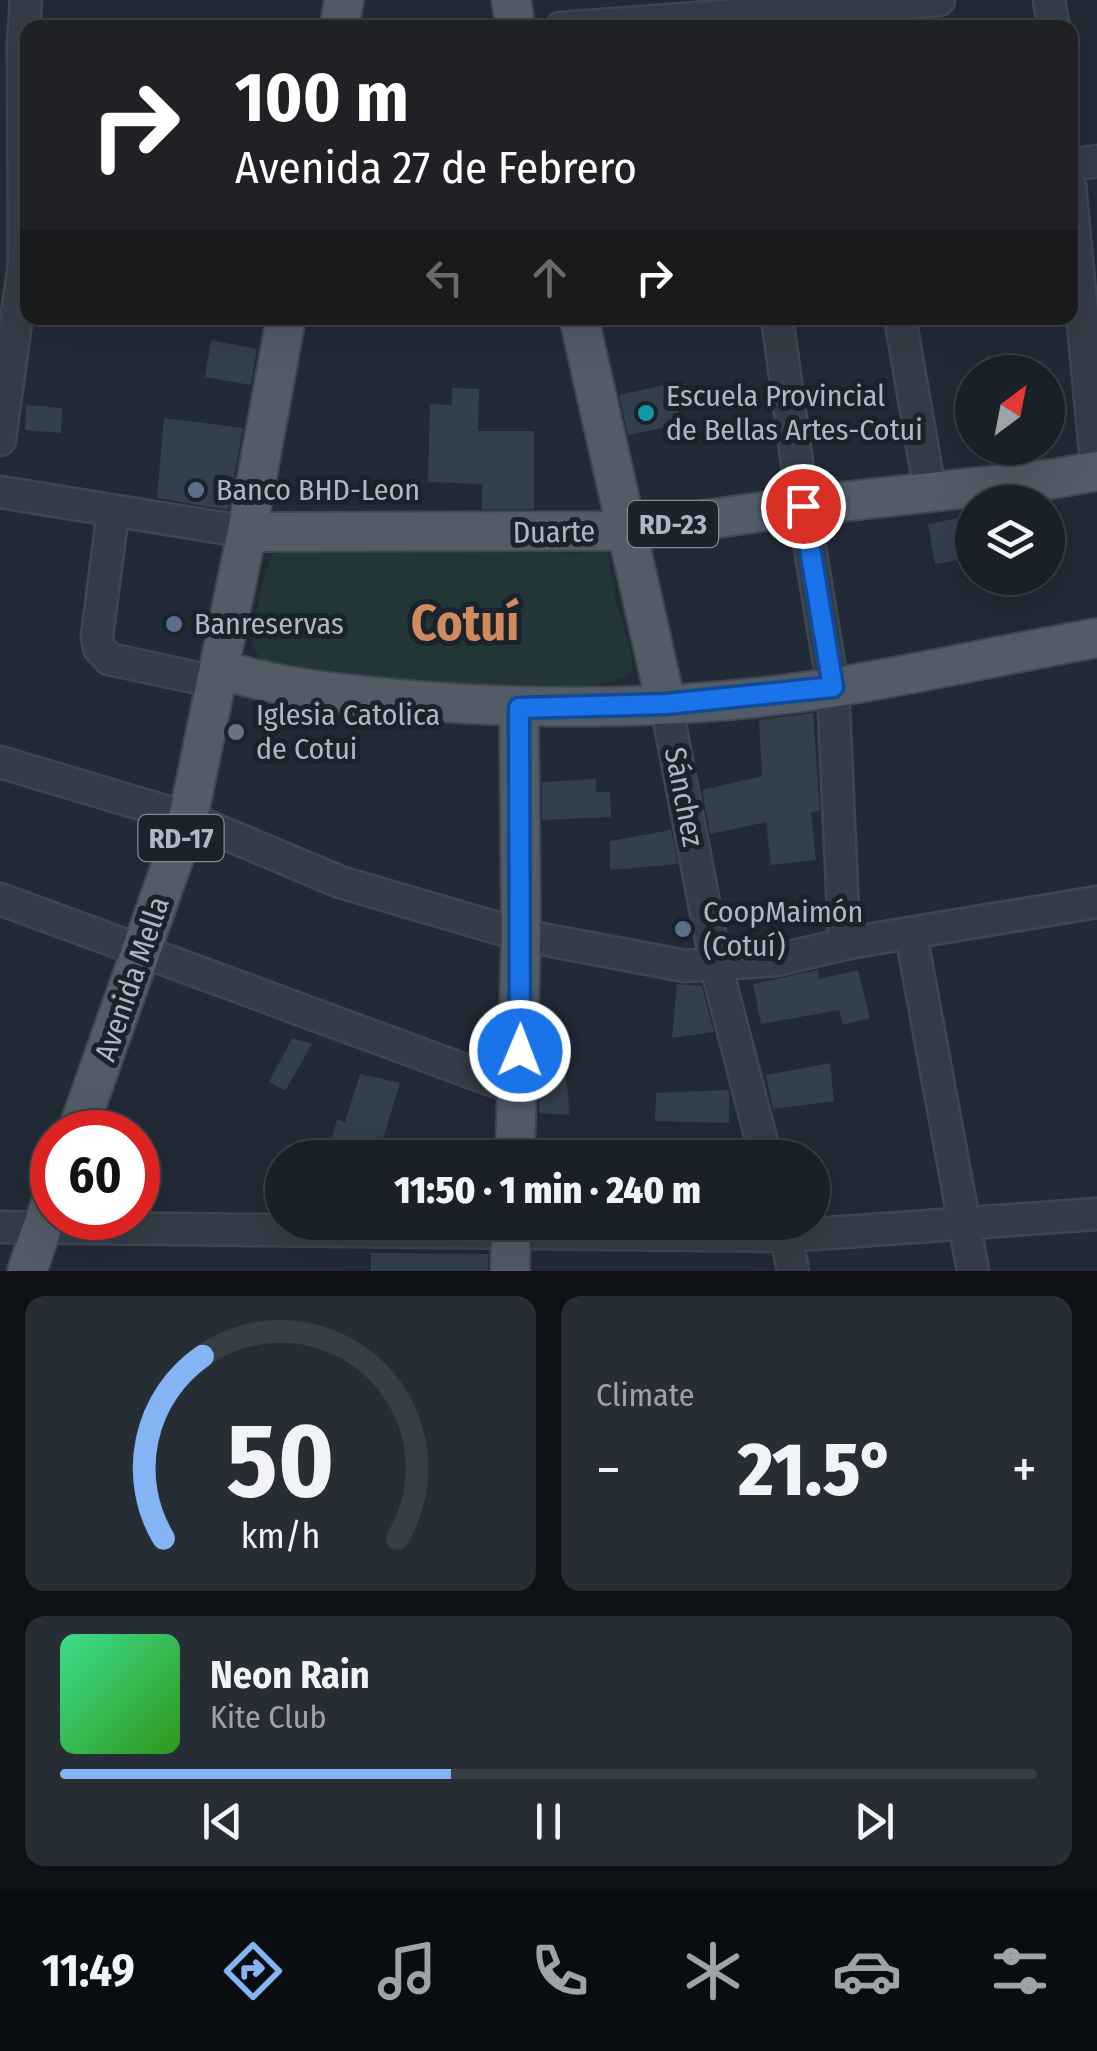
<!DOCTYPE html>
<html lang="en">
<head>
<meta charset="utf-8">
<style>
  body { margin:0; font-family:"Fira Sans Condensed",sans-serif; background:#262d34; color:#f1f3f6; height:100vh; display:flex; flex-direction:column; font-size:38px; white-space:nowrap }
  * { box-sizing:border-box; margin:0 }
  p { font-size:32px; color:#9fa3a8 }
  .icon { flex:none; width:55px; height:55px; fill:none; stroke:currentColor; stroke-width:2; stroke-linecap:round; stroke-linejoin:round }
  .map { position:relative; height:1271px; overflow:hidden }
  .side { display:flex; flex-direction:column; gap:25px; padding:25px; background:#0e1216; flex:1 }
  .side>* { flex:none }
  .guide { position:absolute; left:20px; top:20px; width:1058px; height:305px; border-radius:20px; box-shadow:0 10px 40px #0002,0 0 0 2px #373e45; background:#202124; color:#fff; overflow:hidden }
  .needle { width:65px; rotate:32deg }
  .fabs { position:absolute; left:955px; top:355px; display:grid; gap:20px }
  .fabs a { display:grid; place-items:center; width:110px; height:110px; border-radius:50%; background:#192028; box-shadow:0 10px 40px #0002,0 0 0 2px #373e45; font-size:50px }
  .speed { position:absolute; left:30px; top:1110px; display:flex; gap:20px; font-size:50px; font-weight:700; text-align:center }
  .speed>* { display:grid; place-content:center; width:130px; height:130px; border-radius:50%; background:#192028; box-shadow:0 10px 40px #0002,0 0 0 2px #373e45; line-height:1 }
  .speed .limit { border:15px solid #d22; background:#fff; color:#111 }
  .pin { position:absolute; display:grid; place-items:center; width:85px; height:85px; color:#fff; margin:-42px; border:5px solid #fff; border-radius:50%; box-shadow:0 2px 10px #0007 }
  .me { position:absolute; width:110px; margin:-55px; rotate:1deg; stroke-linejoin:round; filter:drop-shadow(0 0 8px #0008) }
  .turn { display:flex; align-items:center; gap:35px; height:210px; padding:0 50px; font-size:45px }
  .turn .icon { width:130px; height:130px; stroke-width:2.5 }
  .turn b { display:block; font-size:70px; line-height:85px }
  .lanes { display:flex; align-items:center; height:95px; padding:0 50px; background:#0003; justify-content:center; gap:50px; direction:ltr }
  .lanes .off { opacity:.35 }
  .big { font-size:75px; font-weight:800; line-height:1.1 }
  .side .card { flex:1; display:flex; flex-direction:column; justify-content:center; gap:15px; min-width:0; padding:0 35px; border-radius:20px; background:#262d34 }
  .side .dial { align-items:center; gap:0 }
  .dial svg { height:260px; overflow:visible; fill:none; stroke:#373e45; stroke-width:7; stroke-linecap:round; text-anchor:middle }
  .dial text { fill:#f1f3f6; stroke:none }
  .song { display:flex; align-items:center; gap:30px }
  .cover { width:120px; height:120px; border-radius:15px; background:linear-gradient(135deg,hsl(150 70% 55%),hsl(110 70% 35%)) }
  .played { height:10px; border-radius:5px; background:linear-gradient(90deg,#84b4f3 40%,#373e45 40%) }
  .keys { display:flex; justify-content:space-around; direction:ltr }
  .heat { display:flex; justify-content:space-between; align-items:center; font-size:55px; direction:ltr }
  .side .tiles { flex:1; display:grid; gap:25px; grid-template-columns:1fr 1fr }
  .card:last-child { grid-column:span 2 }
  .trip { position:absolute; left:265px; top:1140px; width:565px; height:100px; border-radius:50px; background:#192028; box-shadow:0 10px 40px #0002,0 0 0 2px #373e45; font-weight:800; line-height:100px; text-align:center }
  .tab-bar { display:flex; height:160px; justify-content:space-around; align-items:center; background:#0a0d10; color:#9fa3a8 }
  .tab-bar .icon { width:70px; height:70px }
  .tab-bar .current { color:#84b4f3 }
  .tab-bar b { font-size:45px; color:#f1f3f6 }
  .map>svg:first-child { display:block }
  .green { fill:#233637 }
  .building { fill:#333f4d }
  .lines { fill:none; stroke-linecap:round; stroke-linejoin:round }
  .minor-casing { stroke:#3e4651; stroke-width:35 }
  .major-casing { stroke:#3e4651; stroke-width:42 }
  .minor { stroke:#343d47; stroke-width:30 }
  .major { stroke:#525c67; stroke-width:38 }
  .route-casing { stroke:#114b97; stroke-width:25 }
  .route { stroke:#1a73e8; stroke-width:18 }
  .culture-dot { fill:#0f9aa8; stroke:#1a222b; stroke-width:4 }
  .service-dot { fill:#5c6f8a; stroke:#1a222b; stroke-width:4 }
  .worship-dot { fill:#6b7280; stroke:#1a222b; stroke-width:4 }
  .labels { text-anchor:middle; stroke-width:10; stroke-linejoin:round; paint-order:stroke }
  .shield { fill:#1a222b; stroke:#828b96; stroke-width:2.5 }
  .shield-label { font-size:28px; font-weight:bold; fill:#aeb8c4 }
  .poi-label { font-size:30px; fill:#aeb8c4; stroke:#1a222b; text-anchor:start }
  .street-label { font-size:30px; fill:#aeb8c4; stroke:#1a222b }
  .town-label { font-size:50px; font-weight:bold; fill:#cf8a5e; stroke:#1a222b }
</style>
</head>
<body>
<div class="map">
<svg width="1097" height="1271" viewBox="0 0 1097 1271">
  <rect width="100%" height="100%" fill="#212b36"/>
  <path class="green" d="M 358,543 L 573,554 L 607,551 L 617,606 L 631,650 L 633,673 C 597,692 550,687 510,686 C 427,683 344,674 262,662 L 252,644 L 261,589 L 275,544 Z"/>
  <g class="building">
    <polygon points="211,340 257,349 251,385 205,377"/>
    <polygon points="674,383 676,405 683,424 628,435 619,395"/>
    <polygon points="452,388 479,389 478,431 534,431 534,509 482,509 482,484 428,482 430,404 452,405"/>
    <polygon points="26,405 62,408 61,433 25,430"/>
    <polygon points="164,418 243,428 228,510 157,498"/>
    <polygon points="958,518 964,549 958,550 959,560 935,564 928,524"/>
    <polygon points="813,713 820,811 811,812 816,860 771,865 766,822 710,834 702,790 762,776 759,720"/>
    <polygon points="596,779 596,792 610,792 611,817 542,820 542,782"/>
    <polygon points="671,830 678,864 610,870 610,841"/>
    <polygon points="818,970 819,979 858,970 870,1018 843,1025 839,1010 761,1024 753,984"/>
    <polygon points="677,984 702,986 714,1032 672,1038"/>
    <polygon points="292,1038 312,1044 285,1091 269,1082"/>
    <polygon points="540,1058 564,1058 570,1115 539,1113"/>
    <polygon points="830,1063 834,1101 773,1109 766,1075"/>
    <polygon points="360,1074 400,1083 377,1158 327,1158 337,1119 345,1122"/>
    <polygon points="729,1090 729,1123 655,1121 656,1093"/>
    <polygon points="371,1253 488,1254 488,1271 371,1271"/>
  </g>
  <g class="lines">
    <g class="minor-casing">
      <g id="minor">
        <polyline points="1049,0 1054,28"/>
        <polyline points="561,28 939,0"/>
        <polyline points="1070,165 1097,161"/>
        <polyline points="1070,185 1097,473"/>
        <polyline points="777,318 803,506 833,687 844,934 849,943"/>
        <polyline points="900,318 930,491"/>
        <polyline points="0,440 24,263 23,44 26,0"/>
        <polyline points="0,492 247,532"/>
        <polyline points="113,512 97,636 99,648 109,659 216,682"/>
        <polyline points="666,704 716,965 766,1158"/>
        <polyline points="0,762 188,818 340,882 521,935 685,966 777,960 849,943 1097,902"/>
        <polyline points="0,899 519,1090"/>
        <polyline points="911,934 973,1271"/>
        <polyline points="783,1222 793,1271"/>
        <polyline points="0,1227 787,1236 1097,1214"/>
      </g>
    </g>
    <g class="major-casing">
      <g id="major">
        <polyline points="511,0 516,28"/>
        <polyline points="339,28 344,0"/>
        <polyline points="579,318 666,704"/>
        <polyline points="247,532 625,531 803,506 1052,479 1097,471"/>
        <path d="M 219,669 C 285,690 352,695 420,701 C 558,711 700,709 836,687 C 923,673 1010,653 1097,638"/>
        <polyline points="77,1132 188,818 247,532 286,318"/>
        <polyline points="515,1158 521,935 519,708"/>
        <polyline points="27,1271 52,1200"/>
        <polyline points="510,1271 511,1222"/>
      </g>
    </g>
    <use href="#minor" class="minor"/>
    <use href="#major" class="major"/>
  </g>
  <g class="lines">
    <g class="route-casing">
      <polyline id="route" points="520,1051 519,708 666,704 833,687 803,506"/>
    </g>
    <use href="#route" class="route"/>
  </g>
  <circle class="culture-dot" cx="646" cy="413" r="10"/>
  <g class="service-dot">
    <circle cx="196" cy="490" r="10"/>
    <circle cx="174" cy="624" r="10"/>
    <circle cx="683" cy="929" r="10"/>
  </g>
  <circle class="worship-dot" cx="236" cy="732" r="10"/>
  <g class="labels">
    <g class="shield">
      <rect x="628" y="501" width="90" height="46" rx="8"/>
      <rect x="138.5" y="815" width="85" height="46" rx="8"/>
    </g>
    <g class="shield-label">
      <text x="673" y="534">RD-23</text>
      <text x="181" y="848">RD-17</text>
    </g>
    <g class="poi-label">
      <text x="666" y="406">Escuela Provincial<tspan x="666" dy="34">de Bellas Artes-Cotui</tspan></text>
      <text x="216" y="500">Banco BHD-Leon</text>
      <text x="194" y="634">Banreservas</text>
      <text x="256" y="725">Iglesia Catolica<tspan x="256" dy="34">de Cotui</tspan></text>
      <text x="703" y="922">CoopMaimón<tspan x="703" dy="34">(Cotuí)</tspan></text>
    </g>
    <g class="street-label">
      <text transform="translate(554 532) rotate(-1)" y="10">Duarte</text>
      <text transform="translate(684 797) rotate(79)" y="10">Sánchez</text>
      <text transform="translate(132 979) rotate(-71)" y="10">Avenida Mella</text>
    </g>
    <g class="town-label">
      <text x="465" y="640">Cotuí</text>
    </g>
  </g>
</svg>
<div class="fabs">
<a><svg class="needle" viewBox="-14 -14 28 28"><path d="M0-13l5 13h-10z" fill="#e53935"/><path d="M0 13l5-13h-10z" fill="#9fa3a8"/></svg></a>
<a><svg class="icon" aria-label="layers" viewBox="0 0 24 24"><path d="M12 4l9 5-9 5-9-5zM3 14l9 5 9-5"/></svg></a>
</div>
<div class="speed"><div class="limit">60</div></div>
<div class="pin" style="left:803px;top:506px;background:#d93025"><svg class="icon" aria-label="arrive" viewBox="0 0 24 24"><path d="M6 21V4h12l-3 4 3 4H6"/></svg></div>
<svg class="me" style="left:520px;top:1051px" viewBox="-20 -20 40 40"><circle r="17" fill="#1a73e8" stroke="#fff" stroke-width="3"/><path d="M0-11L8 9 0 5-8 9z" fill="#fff"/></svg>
<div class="trip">11:50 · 1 min · 240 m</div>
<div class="guide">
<div class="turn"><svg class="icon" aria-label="right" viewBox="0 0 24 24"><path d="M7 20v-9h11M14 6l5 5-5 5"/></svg><div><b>100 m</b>Avenida 27 de Febrero</div></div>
<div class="lanes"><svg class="icon off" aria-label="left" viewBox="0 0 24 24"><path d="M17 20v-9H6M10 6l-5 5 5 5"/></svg><svg class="icon off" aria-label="ahead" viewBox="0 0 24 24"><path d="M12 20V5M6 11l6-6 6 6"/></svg><svg class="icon" aria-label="right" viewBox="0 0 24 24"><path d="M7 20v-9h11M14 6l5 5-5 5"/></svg></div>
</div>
</div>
<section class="side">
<div class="tiles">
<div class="card dial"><svg viewBox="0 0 100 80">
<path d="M14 69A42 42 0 1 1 86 69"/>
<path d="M14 69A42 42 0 0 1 26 13" stroke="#84b4f3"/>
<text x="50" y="56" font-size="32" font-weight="700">50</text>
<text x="50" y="72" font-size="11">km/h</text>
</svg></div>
<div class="card"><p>Climate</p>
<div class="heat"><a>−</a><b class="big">21.5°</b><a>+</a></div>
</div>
<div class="card">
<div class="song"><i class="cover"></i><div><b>Neon Rain</b><p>Kite Club</p></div></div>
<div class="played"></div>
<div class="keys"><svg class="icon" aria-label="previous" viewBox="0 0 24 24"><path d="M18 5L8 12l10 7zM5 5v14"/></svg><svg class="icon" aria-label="pause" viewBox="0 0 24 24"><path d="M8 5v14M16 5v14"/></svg><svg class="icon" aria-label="next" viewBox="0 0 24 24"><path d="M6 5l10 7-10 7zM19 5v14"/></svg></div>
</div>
</div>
</section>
<nav class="tab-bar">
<b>11:49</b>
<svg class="icon current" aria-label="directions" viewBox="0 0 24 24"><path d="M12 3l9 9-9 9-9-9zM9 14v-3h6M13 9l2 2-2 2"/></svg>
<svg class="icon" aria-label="music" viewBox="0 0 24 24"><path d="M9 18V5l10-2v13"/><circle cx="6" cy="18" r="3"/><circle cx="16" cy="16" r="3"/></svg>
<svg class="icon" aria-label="phone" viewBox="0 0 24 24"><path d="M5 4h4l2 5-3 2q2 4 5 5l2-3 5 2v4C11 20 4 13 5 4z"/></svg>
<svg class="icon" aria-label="climate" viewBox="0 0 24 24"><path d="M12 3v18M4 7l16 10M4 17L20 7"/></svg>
<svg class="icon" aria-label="car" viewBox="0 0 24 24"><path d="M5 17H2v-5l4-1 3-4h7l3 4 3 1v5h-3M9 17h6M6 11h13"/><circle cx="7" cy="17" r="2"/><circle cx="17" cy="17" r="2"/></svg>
<svg class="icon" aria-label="filters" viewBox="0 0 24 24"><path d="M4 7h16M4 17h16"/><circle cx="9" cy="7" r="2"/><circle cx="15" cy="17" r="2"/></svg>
</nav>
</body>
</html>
